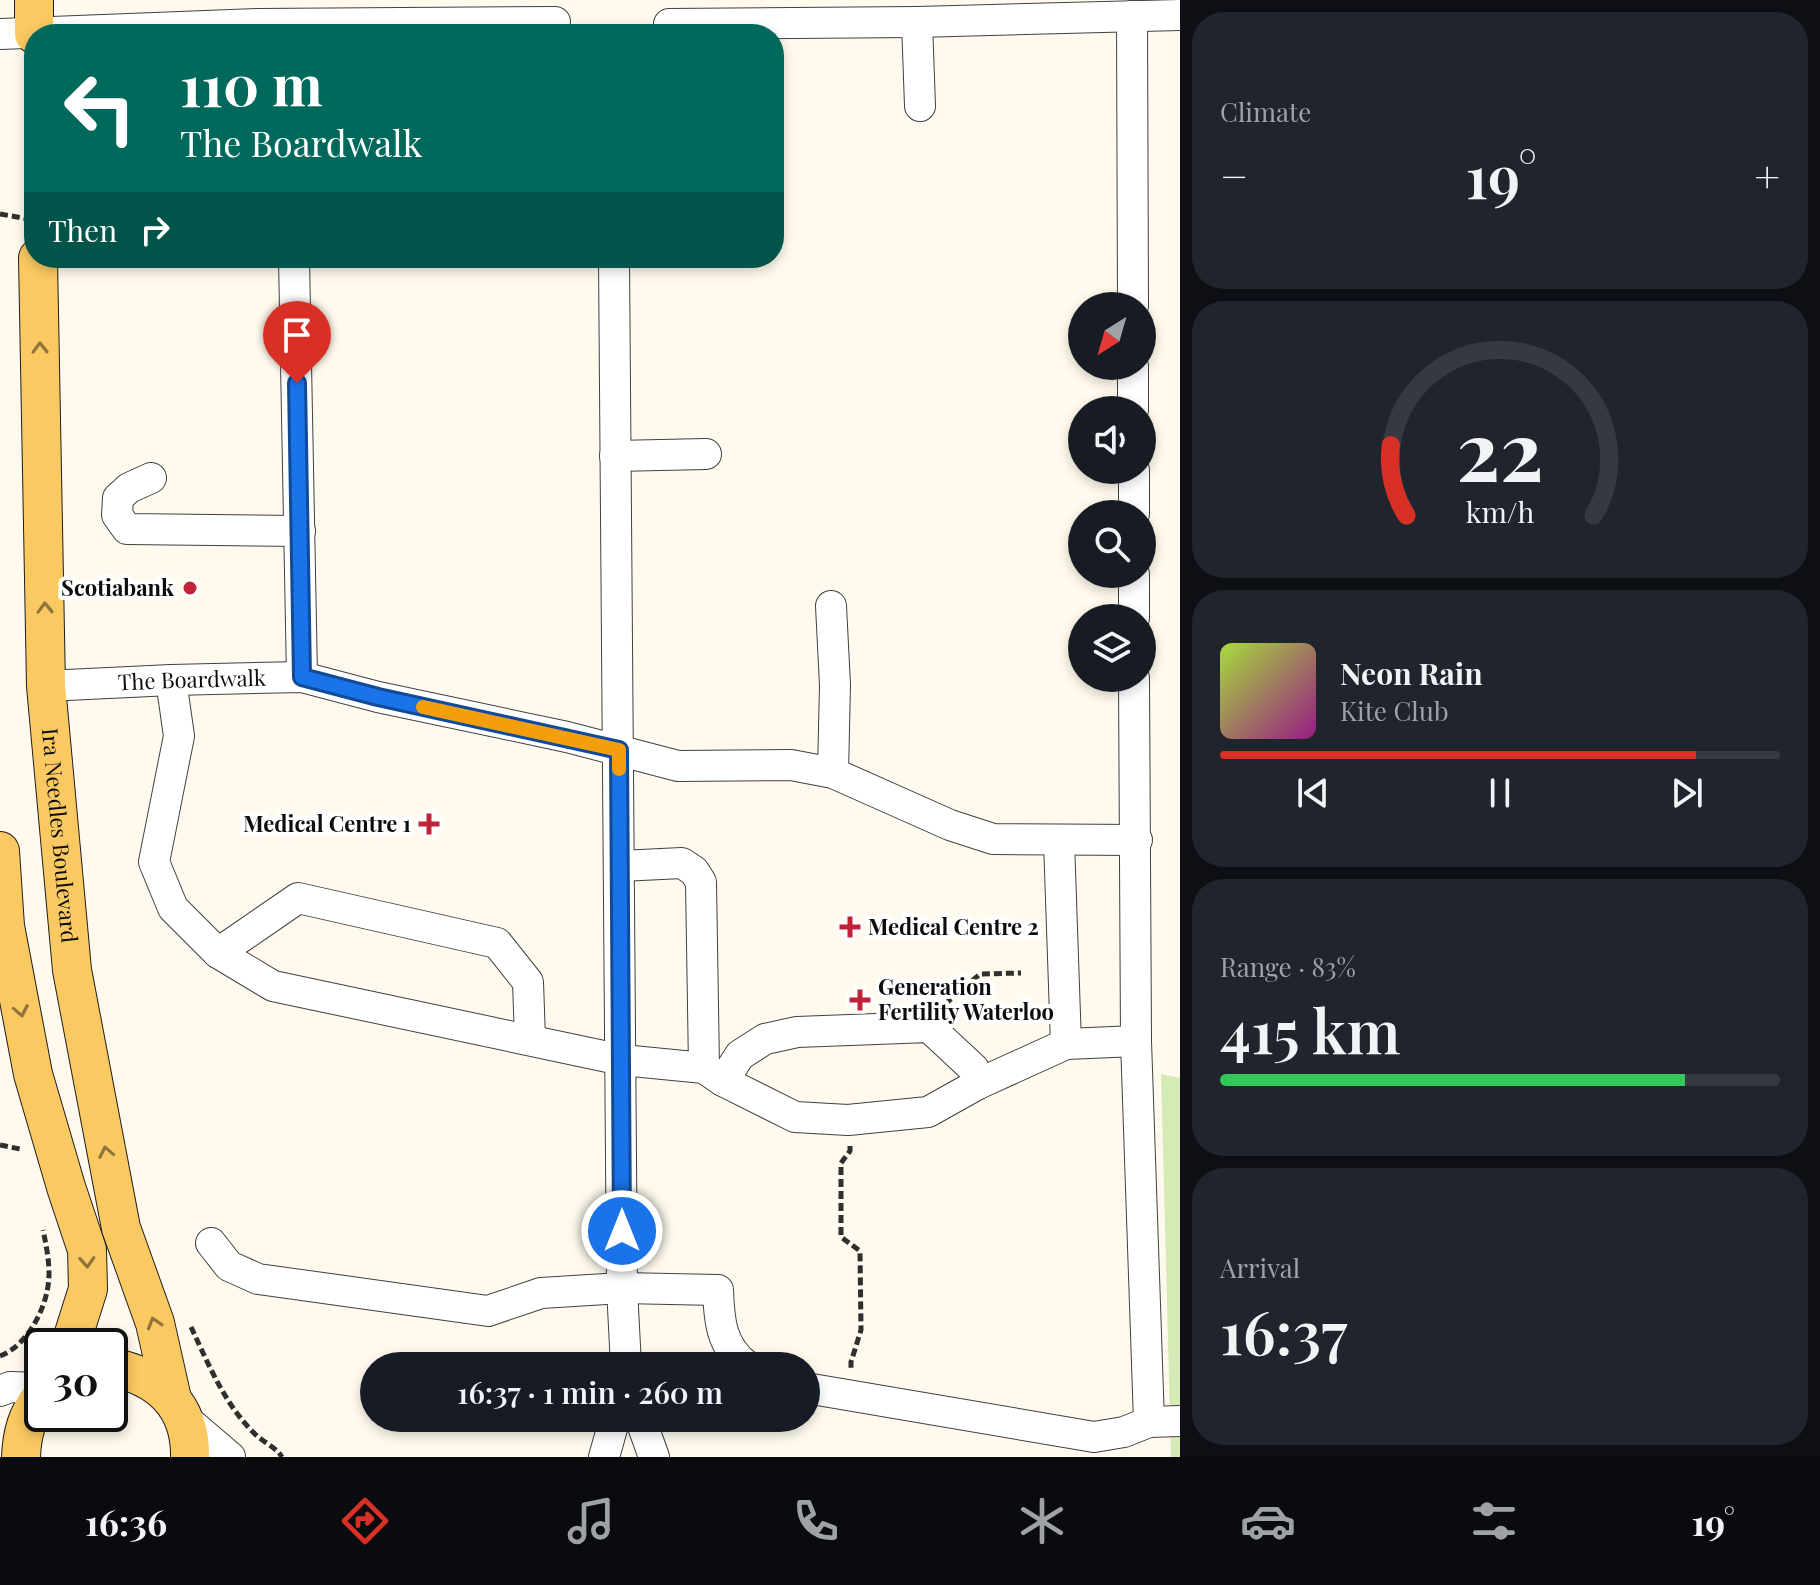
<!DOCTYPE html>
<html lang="en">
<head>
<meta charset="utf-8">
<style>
  body { margin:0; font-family:"Playfair Display",serif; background:#20242c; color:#f1f3f6; height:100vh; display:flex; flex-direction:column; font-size:30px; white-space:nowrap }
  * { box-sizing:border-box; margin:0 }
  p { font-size:26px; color:#9ea1a6 }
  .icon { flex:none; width:44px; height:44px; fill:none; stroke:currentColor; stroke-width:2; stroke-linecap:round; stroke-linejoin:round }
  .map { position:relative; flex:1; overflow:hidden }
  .panel { display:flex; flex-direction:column; gap:12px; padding:12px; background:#0d0f14; width:640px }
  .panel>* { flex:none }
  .banner { position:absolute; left:24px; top:24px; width:760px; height:244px; border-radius:32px; box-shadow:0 4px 12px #0003; background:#00695c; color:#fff; overflow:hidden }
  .needle { width:52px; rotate:217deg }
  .fabs { position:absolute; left:1068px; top:292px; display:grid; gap:16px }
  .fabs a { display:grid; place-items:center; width:88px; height:88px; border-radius:50%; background:#171b24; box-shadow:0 4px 12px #0003; font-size:40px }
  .speed { position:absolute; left:24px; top:1328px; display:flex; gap:16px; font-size:40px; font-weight:700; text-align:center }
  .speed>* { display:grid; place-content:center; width:104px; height:104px; border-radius:50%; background:#171b24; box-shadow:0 4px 12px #0003; line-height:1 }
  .speed .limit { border:4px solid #111; border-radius:12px; background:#fff; color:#111 }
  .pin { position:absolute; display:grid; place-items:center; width:68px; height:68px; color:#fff; margin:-82px -34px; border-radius:50% 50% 50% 0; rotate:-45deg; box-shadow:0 0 8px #0007 }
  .pin .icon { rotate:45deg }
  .me { position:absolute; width:88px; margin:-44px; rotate:0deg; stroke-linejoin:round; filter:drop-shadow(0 0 6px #0008) }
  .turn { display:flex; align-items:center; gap:28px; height:168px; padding:0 24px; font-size:36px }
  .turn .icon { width:104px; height:104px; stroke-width:2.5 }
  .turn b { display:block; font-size:56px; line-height:68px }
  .then { display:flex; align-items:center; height:76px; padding:0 24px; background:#0003; gap:16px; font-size:30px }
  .big { font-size:60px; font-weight:600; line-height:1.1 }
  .panel .tile { flex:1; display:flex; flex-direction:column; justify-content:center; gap:12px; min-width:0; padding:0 28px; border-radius:32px; background:#20242c }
  .panel .dial { align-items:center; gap:0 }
  .dial svg { height:208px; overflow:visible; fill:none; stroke:#363941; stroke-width:7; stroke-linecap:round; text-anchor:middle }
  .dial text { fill:#f1f3f6; stroke:none }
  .song { display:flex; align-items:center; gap:24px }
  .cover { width:96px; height:96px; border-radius:12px; background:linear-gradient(135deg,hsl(80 70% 55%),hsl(310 70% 35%)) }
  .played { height:8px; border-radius:4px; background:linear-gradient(90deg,#d93025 85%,#363941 85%) }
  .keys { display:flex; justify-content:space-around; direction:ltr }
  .heat { display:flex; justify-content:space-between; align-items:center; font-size:44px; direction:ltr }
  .charge { height:12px; border-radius:6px; background:linear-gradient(90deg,#34c759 83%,#363941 0) }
  .trip { position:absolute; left:360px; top:1352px; width:460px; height:80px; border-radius:40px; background:#171b24; box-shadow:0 4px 12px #0003; font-weight:600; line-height:80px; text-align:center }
  .dock { display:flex; height:128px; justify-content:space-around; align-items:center; background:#090b0e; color:#9ea1a6 }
  .dock .icon { width:56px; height:56px }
  .dock .selected { color:#d93025 }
  .dock b { font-size:36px; color:#f1f3f6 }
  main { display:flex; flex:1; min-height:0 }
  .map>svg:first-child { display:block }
  .green { fill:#d6eab6 }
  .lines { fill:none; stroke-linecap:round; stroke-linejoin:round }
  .minor-casing { stroke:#404040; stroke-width:32 }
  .major-casing { stroke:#1e1e1e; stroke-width:40 }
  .path { stroke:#2f2f2f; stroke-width:5; stroke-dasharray:8 4; stroke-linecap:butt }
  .minor { stroke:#fff; stroke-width:30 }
  .major { stroke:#fbc961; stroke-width:38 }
  .oneway { stroke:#90743b }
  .route-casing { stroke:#114b97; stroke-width:20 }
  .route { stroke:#1a73e8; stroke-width:14 }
  .slow { stroke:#f59e0b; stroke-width:14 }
  .poi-dot { fill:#c02237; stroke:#fff; stroke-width:3 }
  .labels { text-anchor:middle; stroke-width:8; stroke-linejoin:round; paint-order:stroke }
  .poi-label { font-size:22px; font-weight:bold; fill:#0d0d0d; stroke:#fff; text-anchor:end }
  .street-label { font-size:22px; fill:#0d0d0d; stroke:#fff }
</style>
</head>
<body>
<main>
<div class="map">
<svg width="1180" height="1457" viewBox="0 0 1180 1457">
  <rect width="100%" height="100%" fill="#fffaed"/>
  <polygon class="green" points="1161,1074 1180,1078 1180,1457 1171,1457"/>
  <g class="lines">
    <g class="minor-casing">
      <g id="minor">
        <polyline points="1132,16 1133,306"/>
        <polyline points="917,22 920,106"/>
        <polyline points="669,24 917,22 1180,15"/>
        <polyline points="0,34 258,24 555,22"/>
        <polyline points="294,258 302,677"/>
        <polyline points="614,258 622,1288 626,1366"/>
        <polyline points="1133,366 1133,410"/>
        <polyline points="615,456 706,454"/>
        <polyline points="1134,470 1134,514"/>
        <polyline points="151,478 129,488 118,498 117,515 127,529 300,531"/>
        <polyline points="1134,574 1134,618"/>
        <polyline points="831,606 835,685 833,773"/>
        <polyline points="1134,678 1136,1041 1149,1422"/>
        <polyline points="171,680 179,736 154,862 173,908 218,953 273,986 622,1060 704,1068 723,1081 795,1117 848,1120 928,1112 978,1084 1066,1044 1136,1041"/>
        <path id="s1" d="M 46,686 L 171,680 L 302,677 L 378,697 L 567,737 L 678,766 L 791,765 L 833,773 L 950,825 L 993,839 L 1137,840"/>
        <polyline points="1059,841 1066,1044"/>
        <polyline points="620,866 682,863 694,871 701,882 704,1068"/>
        <polyline points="218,953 298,898 497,943 528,982 530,1039"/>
        <polyline points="723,1081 740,1055 765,1039 797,1032 929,1027 974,1069 978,1084"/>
        <path d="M 211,1243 L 229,1266 L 258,1279 L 488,1311 L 541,1293 L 622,1288 L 718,1290 C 719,1320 721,1347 747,1366"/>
        <polyline points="806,1388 1094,1437 1124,1432 1149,1422 1180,1421"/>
        <polyline points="0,1391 10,1387 42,1388"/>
        <polyline points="182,1416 230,1457"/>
        <polyline points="640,1418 654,1457"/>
        <polyline points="604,1457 615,1418"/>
      </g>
    </g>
    <g class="major-casing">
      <g id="major">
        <polyline points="34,0 34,34"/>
        <path id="s2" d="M 38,258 L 46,686 L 72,970 L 121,1228 L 155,1323 L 172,1399"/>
        <polyline points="0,851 5,926 33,1074 66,1187 87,1250 88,1289 70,1346"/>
        <path d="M 110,1367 C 158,1376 191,1405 190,1457"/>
        <path d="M 21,1457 C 22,1433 27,1415 42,1396"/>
      </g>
    </g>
    <g class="path">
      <polyline points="0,214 34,220"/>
      <polyline points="945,1004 980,974 1021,973"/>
      <polyline points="0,1145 20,1149 21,1151"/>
      <polyline points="850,1146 850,1151 841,1163 841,1237 860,1251 861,1330 851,1362 851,1369"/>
      <path d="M 191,1327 C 208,1363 224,1403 253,1432 C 262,1442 275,1446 282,1457"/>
      <path d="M 0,1356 C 29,1345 49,1304 49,1274 C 49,1259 46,1244 43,1230"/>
    </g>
    <use href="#minor" class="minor"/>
    <use href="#major" class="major"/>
  </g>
  <defs><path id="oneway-chevron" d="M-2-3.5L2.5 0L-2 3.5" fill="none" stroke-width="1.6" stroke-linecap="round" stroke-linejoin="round" transform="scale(2)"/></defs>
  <g class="oneway">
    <use href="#oneway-chevron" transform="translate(40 348) rotate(-91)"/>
    <use href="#oneway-chevron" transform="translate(45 608) rotate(-91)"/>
    <use href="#oneway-chevron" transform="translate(21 1011) rotate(79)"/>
    <use href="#oneway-chevron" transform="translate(106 1152) rotate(-101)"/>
    <use href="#oneway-chevron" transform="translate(87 1262) rotate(87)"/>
    <use href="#oneway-chevron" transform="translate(154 1323) rotate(-107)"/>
  </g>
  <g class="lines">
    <g class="route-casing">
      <polyline id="route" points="297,383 302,677 378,697 619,750 622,1231"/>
    </g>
    <use href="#route" class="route"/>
    <polyline class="slow" points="423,707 619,750 619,769"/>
  </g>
  <g class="poi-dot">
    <circle cx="190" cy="588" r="8"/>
    <path d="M425 812h8v8h8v8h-8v8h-8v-8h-8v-8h8z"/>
    <path d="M846 915h8v8h8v8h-8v8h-8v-8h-8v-8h8z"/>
    <path d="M856 988h8v8h8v8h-8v8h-8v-8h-8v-8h8z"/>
  </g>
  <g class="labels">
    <g class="poi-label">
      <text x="174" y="596">Scotiabank</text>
      <text x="411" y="832">Medical Centre 1</text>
      <text x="868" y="935" text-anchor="start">Medical Centre 2</text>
      <text x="878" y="995" text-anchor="start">Generation<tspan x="878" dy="25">Fertility Waterloo</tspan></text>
    </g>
    <g class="street-label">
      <text dy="8" stroke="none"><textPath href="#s1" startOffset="146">The Boardwalk</textPath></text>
      <text dy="8" stroke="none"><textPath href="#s2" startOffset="578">Ira Needles Boulevard</textPath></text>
    </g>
  </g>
</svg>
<div class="fabs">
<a><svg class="needle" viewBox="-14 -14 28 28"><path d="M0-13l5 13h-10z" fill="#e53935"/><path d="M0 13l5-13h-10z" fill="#9ea1a6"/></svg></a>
<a><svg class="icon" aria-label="sound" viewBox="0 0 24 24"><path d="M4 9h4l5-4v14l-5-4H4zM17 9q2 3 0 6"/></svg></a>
<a><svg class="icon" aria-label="search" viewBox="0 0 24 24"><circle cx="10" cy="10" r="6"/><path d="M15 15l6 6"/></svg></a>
<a><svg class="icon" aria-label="layers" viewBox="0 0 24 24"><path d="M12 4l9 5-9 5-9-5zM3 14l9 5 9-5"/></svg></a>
</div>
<div class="speed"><div class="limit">30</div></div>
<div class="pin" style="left:297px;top:383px;background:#d93025"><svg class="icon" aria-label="arrive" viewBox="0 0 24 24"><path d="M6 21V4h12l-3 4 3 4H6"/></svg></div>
<svg class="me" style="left:622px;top:1231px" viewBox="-20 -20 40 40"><circle r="17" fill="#1a73e8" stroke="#fff" stroke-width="3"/><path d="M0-11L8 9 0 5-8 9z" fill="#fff"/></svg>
<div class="trip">16:37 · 1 min · 260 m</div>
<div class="banner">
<div class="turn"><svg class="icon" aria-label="left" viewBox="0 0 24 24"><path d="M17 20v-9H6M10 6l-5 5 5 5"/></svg><div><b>110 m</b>The Boardwalk</div></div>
<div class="then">Then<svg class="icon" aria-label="right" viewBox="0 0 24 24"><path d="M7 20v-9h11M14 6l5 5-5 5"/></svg></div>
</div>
</div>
<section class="panel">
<div class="tile"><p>Climate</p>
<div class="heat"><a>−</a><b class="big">19°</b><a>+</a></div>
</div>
<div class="tile dial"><svg viewBox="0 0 100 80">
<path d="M14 69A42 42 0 1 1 86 69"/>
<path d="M14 69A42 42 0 0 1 8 42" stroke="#d93025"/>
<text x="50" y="56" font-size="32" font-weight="700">22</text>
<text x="50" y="72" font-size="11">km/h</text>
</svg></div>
<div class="tile">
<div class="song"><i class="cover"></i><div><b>Neon Rain</b><p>Kite Club</p></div></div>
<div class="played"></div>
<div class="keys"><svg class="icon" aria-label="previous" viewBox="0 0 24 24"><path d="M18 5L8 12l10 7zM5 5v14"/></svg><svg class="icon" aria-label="pause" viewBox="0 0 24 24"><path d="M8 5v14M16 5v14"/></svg><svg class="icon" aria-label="next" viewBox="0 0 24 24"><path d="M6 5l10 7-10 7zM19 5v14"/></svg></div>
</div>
<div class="tile"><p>Range · 83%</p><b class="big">415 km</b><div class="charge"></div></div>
<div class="tile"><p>Arrival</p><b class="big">16:37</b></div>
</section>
</main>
<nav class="dock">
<b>16:36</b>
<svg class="icon selected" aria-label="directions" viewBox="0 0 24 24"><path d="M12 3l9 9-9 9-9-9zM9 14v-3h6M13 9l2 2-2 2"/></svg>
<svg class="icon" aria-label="music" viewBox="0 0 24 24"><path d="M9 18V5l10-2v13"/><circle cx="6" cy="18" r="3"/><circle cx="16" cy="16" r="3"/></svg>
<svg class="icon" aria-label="phone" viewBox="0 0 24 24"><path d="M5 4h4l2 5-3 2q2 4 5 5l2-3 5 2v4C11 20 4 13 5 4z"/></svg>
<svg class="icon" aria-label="climate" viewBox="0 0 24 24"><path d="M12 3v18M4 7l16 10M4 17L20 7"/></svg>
<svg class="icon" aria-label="car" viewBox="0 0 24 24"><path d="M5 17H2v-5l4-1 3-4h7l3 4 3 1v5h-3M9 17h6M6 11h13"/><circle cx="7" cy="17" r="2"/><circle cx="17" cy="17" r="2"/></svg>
<svg class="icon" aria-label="filters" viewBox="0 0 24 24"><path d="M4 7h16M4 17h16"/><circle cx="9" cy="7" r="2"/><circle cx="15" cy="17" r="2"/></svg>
<b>19°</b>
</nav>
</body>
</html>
